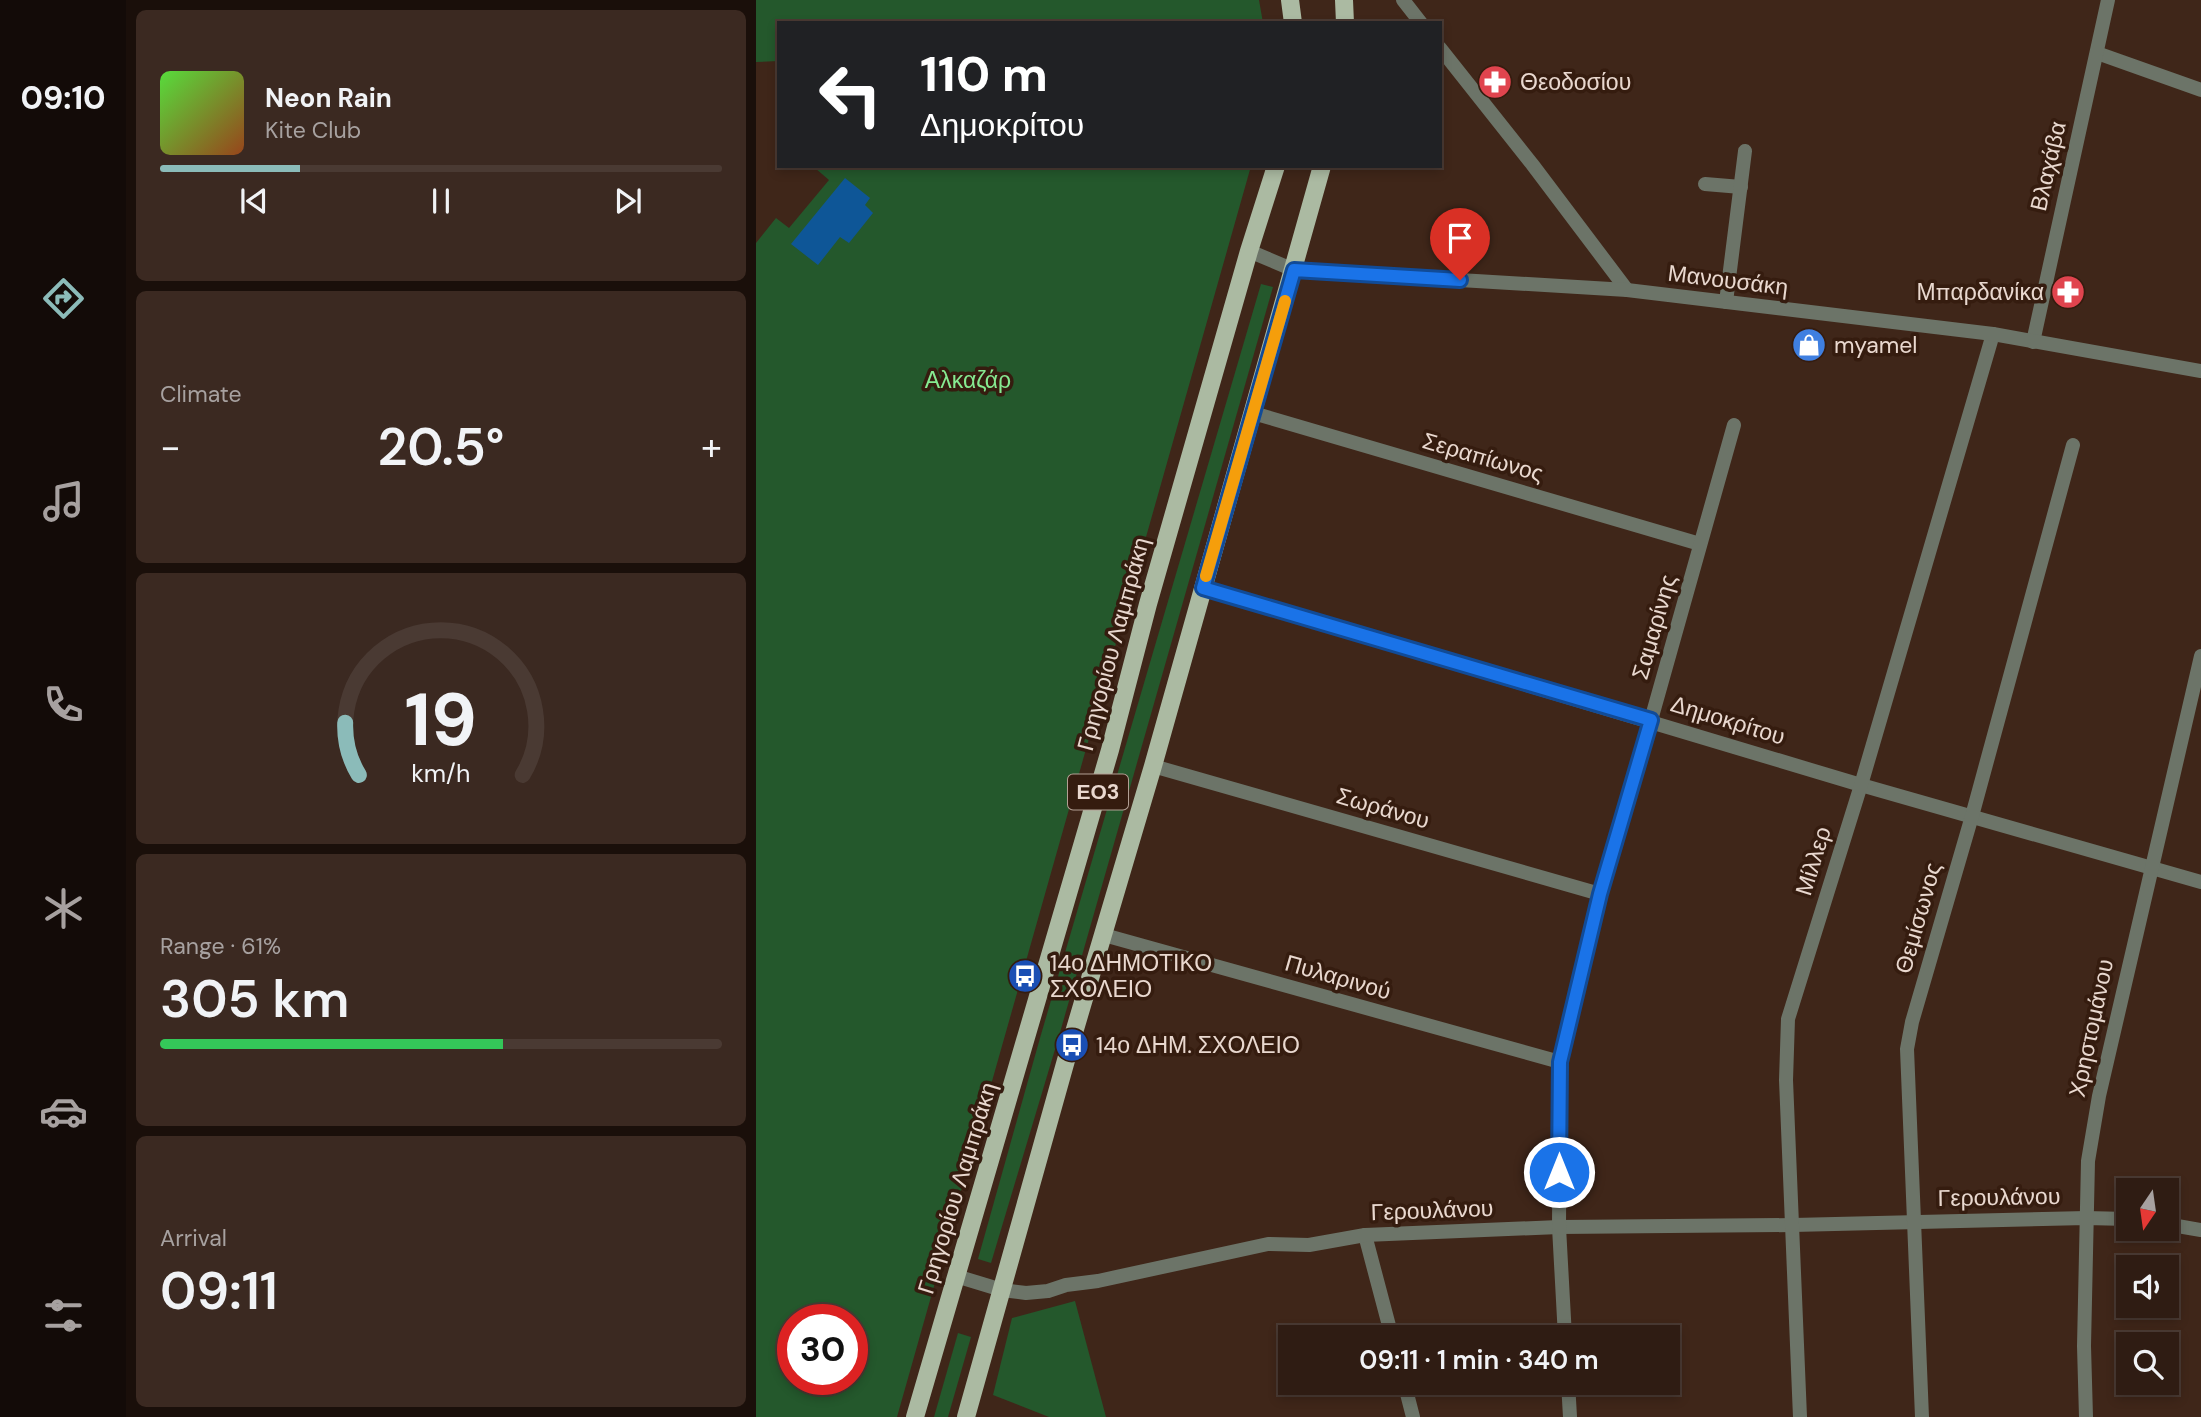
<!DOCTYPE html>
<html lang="en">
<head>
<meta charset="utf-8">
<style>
  body { margin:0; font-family:"DM Sans",sans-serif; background:#3b2921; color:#f1f3f6; height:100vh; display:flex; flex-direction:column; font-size:26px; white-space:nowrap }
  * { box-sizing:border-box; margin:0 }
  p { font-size:23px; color:#a7a1a0 }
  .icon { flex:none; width:38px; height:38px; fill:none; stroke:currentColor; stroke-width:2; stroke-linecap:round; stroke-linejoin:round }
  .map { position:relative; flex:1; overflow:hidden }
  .drawer { display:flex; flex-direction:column; gap:10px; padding:10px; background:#1a0f0a; width:630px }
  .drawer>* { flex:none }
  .guide { position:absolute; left:21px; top:21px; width:665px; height:147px; border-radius:0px; box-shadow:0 4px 10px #0003,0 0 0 2px #4a3a33; background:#202124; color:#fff; overflow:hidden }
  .needle { width:46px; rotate:193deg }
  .fabs { position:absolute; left:1360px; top:1178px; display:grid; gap:14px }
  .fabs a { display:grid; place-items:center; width:63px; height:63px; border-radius:0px; background:#2f1c13; box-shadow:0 4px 10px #0003,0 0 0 2px #4a3a33; font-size:35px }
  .speed { position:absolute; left:21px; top:1304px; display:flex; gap:14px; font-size:35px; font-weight:700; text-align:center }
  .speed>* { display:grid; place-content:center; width:91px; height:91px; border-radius:50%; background:#2f1c13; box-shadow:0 4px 10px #0003,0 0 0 2px #4a3a33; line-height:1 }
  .speed .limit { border:10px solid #d22; background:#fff; color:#111 }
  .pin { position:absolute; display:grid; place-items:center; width:60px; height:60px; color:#fff; margin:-72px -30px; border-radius:50% 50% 50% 0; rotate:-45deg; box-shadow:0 0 7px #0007 }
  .pin .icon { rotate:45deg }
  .me { position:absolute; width:77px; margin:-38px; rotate:0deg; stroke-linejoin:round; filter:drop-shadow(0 0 5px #0008) }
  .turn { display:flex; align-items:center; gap:24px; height:147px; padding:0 28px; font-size:32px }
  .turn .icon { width:91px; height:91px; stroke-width:2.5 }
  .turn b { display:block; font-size:49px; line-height:60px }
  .big { font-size:52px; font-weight:600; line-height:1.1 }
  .drawer .tile { flex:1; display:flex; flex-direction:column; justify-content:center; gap:10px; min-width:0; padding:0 24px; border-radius:10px; background:#3b2921 }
  .drawer .dial { align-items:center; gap:0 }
  .dial svg { height:182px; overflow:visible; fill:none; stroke:#4a3a33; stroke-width:7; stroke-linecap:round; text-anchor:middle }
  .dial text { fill:#f1f3f6; stroke:none }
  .song { display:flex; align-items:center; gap:21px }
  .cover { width:84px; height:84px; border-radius:10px; background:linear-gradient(135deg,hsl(110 70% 55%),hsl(20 70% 35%)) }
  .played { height:7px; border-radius:4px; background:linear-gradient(90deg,#8bbbb9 25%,#4a3a33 25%) }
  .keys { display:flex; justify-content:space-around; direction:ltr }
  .heat { display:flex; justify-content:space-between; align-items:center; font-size:38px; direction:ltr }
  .charge { height:10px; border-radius:5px; background:linear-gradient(90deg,#34c759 61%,#4a3a33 0) }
  .trip { position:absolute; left:522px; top:1325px; width:402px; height:70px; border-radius:0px; background:#2f1c13; box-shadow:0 4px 10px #0003,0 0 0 2px #4a3a33; font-weight:600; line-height:70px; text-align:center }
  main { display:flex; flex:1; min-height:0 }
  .tab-bar { display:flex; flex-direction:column; width:126px; justify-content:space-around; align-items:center; background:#130b08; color:#a7a1a0 }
  .tab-bar .icon { width:49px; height:49px }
  .tab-bar .on { color:#8bbbb9 }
  .tab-bar b { font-size:32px; color:#f1f3f6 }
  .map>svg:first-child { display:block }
  .green { fill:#24582c; fill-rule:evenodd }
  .water { fill:#0e5697 }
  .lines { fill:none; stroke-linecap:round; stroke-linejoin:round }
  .minor { stroke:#6c7468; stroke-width:14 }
  .tertiary { stroke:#6c7468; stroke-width:14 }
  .primary { stroke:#abbaa2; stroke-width:18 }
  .route-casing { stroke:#114b97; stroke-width:18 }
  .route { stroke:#1a73e8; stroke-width:12 }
  .slow { stroke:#f59e0b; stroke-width:12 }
  .labels { text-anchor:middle; stroke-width:7; stroke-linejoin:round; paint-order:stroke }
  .shield { fill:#351c0f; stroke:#b3a095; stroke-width:2 }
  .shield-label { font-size:21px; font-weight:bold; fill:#e9d8cf }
  .poi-label { font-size:23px; fill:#e9d8cf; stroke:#351c0f; text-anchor:start }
  .street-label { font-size:23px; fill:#e9d8cf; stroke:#351c0f }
  .park-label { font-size:23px; fill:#86ea91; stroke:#351c0f }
</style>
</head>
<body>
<main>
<nav class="tab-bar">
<b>09:10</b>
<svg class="icon on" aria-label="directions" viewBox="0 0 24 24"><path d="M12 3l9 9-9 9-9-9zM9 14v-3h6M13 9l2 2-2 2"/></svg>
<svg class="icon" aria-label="music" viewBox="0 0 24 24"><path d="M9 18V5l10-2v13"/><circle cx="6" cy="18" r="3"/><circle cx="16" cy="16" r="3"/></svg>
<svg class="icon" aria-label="phone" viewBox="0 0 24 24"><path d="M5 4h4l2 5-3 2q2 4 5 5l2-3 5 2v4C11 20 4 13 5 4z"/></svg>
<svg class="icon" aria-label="climate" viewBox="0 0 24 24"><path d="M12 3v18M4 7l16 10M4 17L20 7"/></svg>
<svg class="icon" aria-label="car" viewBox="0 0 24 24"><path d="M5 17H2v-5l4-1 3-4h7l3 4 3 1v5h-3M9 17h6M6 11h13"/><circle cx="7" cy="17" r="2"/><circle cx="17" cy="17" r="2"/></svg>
<svg class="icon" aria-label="filters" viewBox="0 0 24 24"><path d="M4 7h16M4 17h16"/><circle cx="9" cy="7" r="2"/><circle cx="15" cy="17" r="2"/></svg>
</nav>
<section class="drawer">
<div class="tile">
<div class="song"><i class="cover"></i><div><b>Neon Rain</b><p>Kite Club</p></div></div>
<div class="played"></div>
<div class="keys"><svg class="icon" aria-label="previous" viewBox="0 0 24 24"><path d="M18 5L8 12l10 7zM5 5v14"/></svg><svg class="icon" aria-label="pause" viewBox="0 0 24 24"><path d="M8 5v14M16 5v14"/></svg><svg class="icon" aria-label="next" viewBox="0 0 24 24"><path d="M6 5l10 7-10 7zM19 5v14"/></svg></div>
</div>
<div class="tile"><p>Climate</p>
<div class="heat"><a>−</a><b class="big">20.5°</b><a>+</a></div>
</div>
<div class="tile dial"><svg viewBox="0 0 100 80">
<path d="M14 69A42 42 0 1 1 86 69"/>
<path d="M14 69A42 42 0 0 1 8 46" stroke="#8bbbb9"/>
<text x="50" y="56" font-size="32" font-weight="700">19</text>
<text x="50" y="72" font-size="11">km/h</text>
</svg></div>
<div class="tile"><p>Range · 61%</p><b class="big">305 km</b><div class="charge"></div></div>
<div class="tile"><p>Arrival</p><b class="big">09:11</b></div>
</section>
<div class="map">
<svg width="1445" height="1417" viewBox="0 0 1445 1417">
  <rect width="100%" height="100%" fill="#3f2619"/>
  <g class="green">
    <polygon points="0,0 503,0 507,23 23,23 23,61 0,62"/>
    <path d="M 61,166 L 495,166 L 141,1417 L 0,1417 L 0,243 L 20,218 L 33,228 L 73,180 L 59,168 ZM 37,1320 L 96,1320 L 96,1379 L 37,1379 Z"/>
    <polygon points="505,284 517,287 303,1036 235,1263 222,1259 284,1038"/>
    <polygon points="319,1301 350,1417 293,1417 237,1395 256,1318"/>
    <polygon points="202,1333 215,1337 192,1417 178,1417"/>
  </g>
  <polygon class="water" points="89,178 114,198 109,205 117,213 93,243 84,237 62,265 35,244"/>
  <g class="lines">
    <g class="minor">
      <polyline points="1341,53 1445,90"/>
      <polyline points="949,184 985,187"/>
      <polyline points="970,302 989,151"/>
      <polyline points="1277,342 1352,0"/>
      <polyline points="497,413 944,544"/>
      <polyline points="447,588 1105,785 1445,882"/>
      <polyline points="397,766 844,894"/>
      <polyline points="348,935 804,1062"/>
      <polyline points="1410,1224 1445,1230"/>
      <polyline points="609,1235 636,1337"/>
      <polyline points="200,1276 246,1290 270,1293 292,1291 310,1285 342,1281 512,1244 553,1245 609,1235 803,1227 1037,1225 1330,1218 1372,1219"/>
      <polyline points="809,1337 803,1227 804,1062 844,894 895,720 978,425"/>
      <polyline points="648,1382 657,1417"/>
      <polyline points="812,1382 814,1417"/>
      <polyline points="1044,1417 1030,1080 1032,1019 1105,785 1237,334"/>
      <polyline points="1166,1417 1151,1049 1156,1022 1216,816 1317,445"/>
      <polyline points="1330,1417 1328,1346 1332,1161 1343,1096 1445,656"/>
    </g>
    <g class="tertiary">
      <polyline points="647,0 665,23"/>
      <polyline points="684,48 776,164 871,290"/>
      <polyline points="493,251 538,270 871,290 1237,334 1445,371"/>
    </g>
    <g class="primary">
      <polyline points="534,0 537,23"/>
      <polyline points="588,0 589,23"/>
      <polyline points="159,1417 354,750 392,604 493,251 520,166"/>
      <polyline points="210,1417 314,1046 397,766 566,166"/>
    </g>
  </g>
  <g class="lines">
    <g class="route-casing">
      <polyline id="route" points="704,280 538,270 447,588 895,720 844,894 804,1062 803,1172"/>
    </g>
    <use href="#route" class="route"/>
    <polyline class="slow" points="450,576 529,301"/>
  </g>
  <defs>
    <g id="pharmacy-disc" transform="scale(1.75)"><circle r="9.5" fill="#e0444e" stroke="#351c0f"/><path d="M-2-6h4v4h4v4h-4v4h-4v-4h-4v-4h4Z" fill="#fff"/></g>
    <g id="shop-disc" transform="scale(1.75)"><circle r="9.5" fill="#3f7fe0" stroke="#351c0f"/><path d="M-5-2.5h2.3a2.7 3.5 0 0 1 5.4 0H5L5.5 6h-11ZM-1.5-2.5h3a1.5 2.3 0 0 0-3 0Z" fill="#fff"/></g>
    <g id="bus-disc" transform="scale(1.75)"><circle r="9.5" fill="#1a4fb4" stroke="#351c0f"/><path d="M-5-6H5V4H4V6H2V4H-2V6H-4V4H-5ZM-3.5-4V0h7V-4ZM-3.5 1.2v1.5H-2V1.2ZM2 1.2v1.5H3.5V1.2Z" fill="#fff"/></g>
  </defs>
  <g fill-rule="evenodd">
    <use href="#pharmacy-disc" x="739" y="82"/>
    <use href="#pharmacy-disc" x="1312" y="292"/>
    <use href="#shop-disc" x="1053" y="345"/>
    <use href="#bus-disc" x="269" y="976"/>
    <use href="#bus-disc" x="316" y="1045"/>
  </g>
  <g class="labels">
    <rect class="shield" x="312" y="774.5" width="60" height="35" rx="5"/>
    <g class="shield-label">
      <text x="342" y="799">ΕΟ3</text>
    </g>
    <g class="poi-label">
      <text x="764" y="90">Θεοδοσίου</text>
      <text x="1288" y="300" text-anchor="end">Μπαρδανίκα</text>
      <text x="1078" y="353">myamel</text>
      <text x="294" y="971">14ο ΔΗΜΟΤΙΚΟ<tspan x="294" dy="26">ΣΧΟΛΕΙΟ</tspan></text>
      <text x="340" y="1053">14ο ΔΗΜ. ΣΧΟΛΕΙΟ</text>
    </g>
    <g class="street-label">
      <text transform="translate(1292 166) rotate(-77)" y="8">Βλαχάβα</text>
      <text transform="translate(972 280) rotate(7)" y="8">Μανουσάκη</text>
      <text transform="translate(727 457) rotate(16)" y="8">Σεραπίωνος</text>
      <text transform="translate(898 627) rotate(-74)" y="8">Σαμαρίνης</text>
      <text transform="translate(357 644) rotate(-75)" y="8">Γρηγορίου Λαμπράκη</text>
      <text transform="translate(972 720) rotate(17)" y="8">Δημοκρίτου</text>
      <text transform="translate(627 808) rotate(16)" y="8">Σωράνου</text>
      <text transform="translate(1057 861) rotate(-73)" y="8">Μίλλερ</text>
      <text transform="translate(1162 918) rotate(-74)" y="8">Θεμίσωνος</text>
      <text transform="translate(582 977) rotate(16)" y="8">Πυλαρινού</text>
      <text transform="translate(1335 1028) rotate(-78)" y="8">Χρηστομάνου</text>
      <text transform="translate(201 1188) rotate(-73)" y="8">Γρηγορίου Λαμπράκη</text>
      <text transform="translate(1243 1197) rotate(-1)" y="8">Γερουλάνου</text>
      <text transform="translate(676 1210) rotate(-2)" y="8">Γερουλάνου</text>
    </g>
    <g class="park-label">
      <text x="212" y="388">Αλκαζάρ</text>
    </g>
  </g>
</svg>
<div class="fabs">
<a><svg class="needle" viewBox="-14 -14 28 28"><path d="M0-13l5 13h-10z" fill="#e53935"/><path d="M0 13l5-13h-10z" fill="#a7a1a0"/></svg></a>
<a><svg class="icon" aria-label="sound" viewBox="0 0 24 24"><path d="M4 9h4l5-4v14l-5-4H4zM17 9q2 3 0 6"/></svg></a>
<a><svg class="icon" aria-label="search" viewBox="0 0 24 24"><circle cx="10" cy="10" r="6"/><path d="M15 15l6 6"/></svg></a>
</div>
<div class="speed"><div class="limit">30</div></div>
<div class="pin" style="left:704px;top:280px;background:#d93025"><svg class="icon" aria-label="arrive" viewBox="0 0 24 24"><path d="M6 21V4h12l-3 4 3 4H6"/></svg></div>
<svg class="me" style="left:803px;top:1172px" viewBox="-20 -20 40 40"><circle r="17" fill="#1a73e8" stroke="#fff" stroke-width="3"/><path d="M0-11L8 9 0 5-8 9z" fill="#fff"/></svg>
<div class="trip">09:11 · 1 min · 340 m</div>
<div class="guide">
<div class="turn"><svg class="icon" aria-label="left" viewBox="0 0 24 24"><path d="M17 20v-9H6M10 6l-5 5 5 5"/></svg><div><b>110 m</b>Δημοκρίτου</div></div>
</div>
</div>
</main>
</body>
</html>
